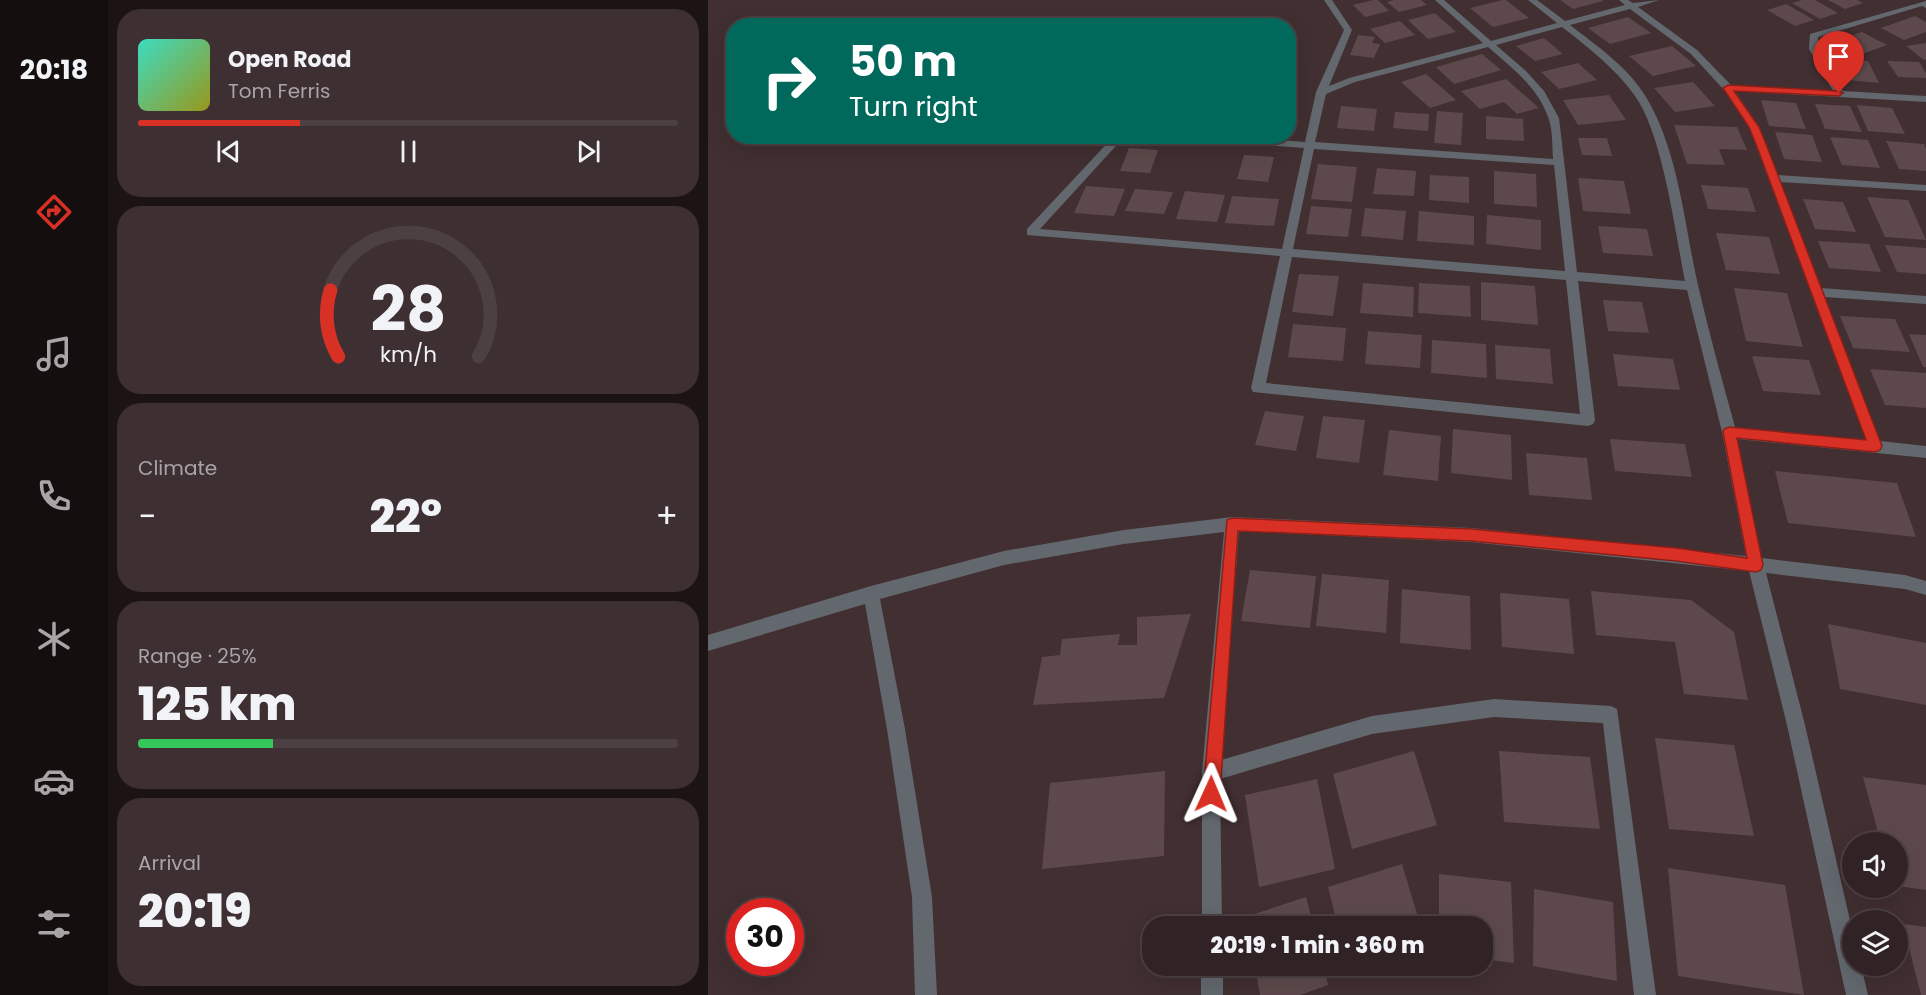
<!DOCTYPE html>
<html lang="en">
<head>
<meta charset="utf-8">
<style>
  body { margin:0; font-family:Poppins,sans-serif; background:#3d2f32; color:#f1f3f6; height:100vh; display:flex; flex-direction:column; font-size:22px; white-space:nowrap }
  * { box-sizing:border-box; margin:0 }
  p { font-size:20px; color:#a8a4a7 }
  .icon { flex:none; width:33px; height:33px; fill:none; stroke:currentColor; stroke-width:2; stroke-linecap:round; stroke-linejoin:round }
  .map { position:relative; flex:1; overflow:hidden }
  .details { display:flex; flex-direction:column; gap:9px; padding:9px; background:#1b1314; width:600px }
  .details>* { flex:none }
  .banner { position:absolute; left:18px; top:18px; width:570px; height:126px; border-radius:24px; box-shadow:0 6px 24px #0002,0 0 0 2px #4c4042; background:#00695c; color:#fff; overflow:hidden }
  .tools { position:absolute; left:1134px; top:832px; display:grid; gap:12px }
  .tools a { display:grid; place-items:center; width:66px; height:66px; border-radius:50%; background:#312325; box-shadow:0 6px 24px #0002,0 0 0 2px #4c4042; font-size:30px }
  .speed { position:absolute; left:18px; top:898px; display:flex; gap:12px; font-size:30px; font-weight:700; text-align:center }
  .speed>* { display:grid; place-content:center; width:78px; height:78px; border-radius:50%; background:#312325; box-shadow:0 6px 24px #0002,0 0 0 2px #4c4042; line-height:1 }
  .speed .limit { border:9px solid #d22; background:#fff; color:#111 }
  .pin { position:absolute; display:grid; place-items:center; width:51px; height:51px; color:#fff; margin:-62px -26px; border-radius:50% 50% 50% 0; rotate:-45deg; box-shadow:0 0 6px #0007 }
  .pin .icon { rotate:45deg }
  .me { position:absolute; width:66px; margin:-33px; rotate:1deg; stroke-linejoin:round; filter:drop-shadow(0 0 4px #0008) }
  .turn { display:flex; align-items:center; gap:21px; height:126px; padding:0 24px; font-size:27px }
  .turn .icon { width:78px; height:78px; stroke-width:2.5 }
  .turn b { display:block; font-size:42px; line-height:51px }
  .big { font-size:45px; font-weight:800; line-height:1.1 }
  .details .card { flex:1; display:flex; flex-direction:column; justify-content:center; gap:9px; min-width:0; padding:0 21px; border-radius:24px; background:#3d2f32 }
  .details .dial { align-items:center; gap:0 }
  .dial svg { height:156px; overflow:visible; fill:none; stroke:#4c4042; stroke-width:7; stroke-linecap:round; text-anchor:middle }
  .dial text { fill:#f1f3f6; stroke:none }
  .song { display:flex; align-items:center; gap:18px }
  .cover { width:72px; height:72px; border-radius:9px; background:linear-gradient(135deg,hsl(170 70% 55%),hsl(60 70% 35%)) }
  .played { height:6px; border-radius:3px; background:linear-gradient(90deg,#d93025 30%,#4c4042 30%) }
  .keys { display:flex; justify-content:space-around; direction:ltr }
  .heat { display:flex; justify-content:space-between; align-items:center; font-size:33px; direction:ltr }
  .charge { height:9px; border-radius:4px; background:linear-gradient(90deg,#34c759 25%,#4c4042 0) }
  .trip { position:absolute; left:434px; top:916px; width:351px; height:60px; border-radius:24px; background:#312325; box-shadow:0 6px 24px #0002,0 0 0 2px #4c4042; font-weight:800; line-height:60px; text-align:center }
  main { display:flex; flex:1; min-height:0 }
  .dock { display:flex; flex-direction:column; width:108px; justify-content:space-around; align-items:center; background:#140e0f; color:#a8a4a7 }
  .dock .icon { width:42px; height:42px }
  .dock .current { color:#d93025 }
  .dock b { font-size:27px; color:#f1f3f6 }
  .map>svg:first-child { display:block }
  .building { fill:#5d494b }
  .lines { fill:none; stroke-linecap:round; stroke-linejoin:round }
  .minor { fill:#62686e; fill-rule:evenodd }
  .route { fill:#d93025; stroke:#8d1f18; stroke-width:1.5 }
</style>
</head>
<body>
<main>
<nav class="dock">
<b>20:18</b>
<svg class="icon current" aria-label="directions" viewBox="0 0 24 24"><path d="M12 3l9 9-9 9-9-9zM9 14v-3h6M13 9l2 2-2 2"/></svg>
<svg class="icon" aria-label="music" viewBox="0 0 24 24"><path d="M9 18V5l10-2v13"/><circle cx="6" cy="18" r="3"/><circle cx="16" cy="16" r="3"/></svg>
<svg class="icon" aria-label="phone" viewBox="0 0 24 24"><path d="M5 4h4l2 5-3 2q2 4 5 5l2-3 5 2v4C11 20 4 13 5 4z"/></svg>
<svg class="icon" aria-label="climate" viewBox="0 0 24 24"><path d="M12 3v18M4 7l16 10M4 17L20 7"/></svg>
<svg class="icon" aria-label="car" viewBox="0 0 24 24"><path d="M5 17H2v-5l4-1 3-4h7l3 4 3 1v5h-3M9 17h6M6 11h13"/><circle cx="7" cy="17" r="2"/><circle cx="17" cy="17" r="2"/></svg>
<svg class="icon" aria-label="filters" viewBox="0 0 24 24"><path d="M4 7h16M4 17h16"/><circle cx="9" cy="7" r="2"/><circle cx="15" cy="17" r="2"/></svg>
</nav>
<section class="details">
<div class="card">
<div class="song"><i class="cover"></i><div><b>Open Road</b><p>Tom Ferris</p></div></div>
<div class="played"></div>
<div class="keys"><svg class="icon" aria-label="previous" viewBox="0 0 24 24"><path d="M18 5L8 12l10 7zM5 5v14"/></svg><svg class="icon" aria-label="pause" viewBox="0 0 24 24"><path d="M8 5v14M16 5v14"/></svg><svg class="icon" aria-label="next" viewBox="0 0 24 24"><path d="M6 5l10 7-10 7zM19 5v14"/></svg></div>
</div>
<div class="card dial"><svg viewBox="0 0 100 80">
<path d="M14 69A42 42 0 1 1 86 69"/>
<path d="M14 69A42 42 0 0 1 10 35" stroke="#d93025"/>
<text x="50" y="56" font-size="32" font-weight="700">28</text>
<text x="50" y="72" font-size="11">km/h</text>
</svg></div>
<div class="card"><p>Climate</p>
<div class="heat"><a>−</a><b class="big">22°</b><a>+</a></div>
</div>
<div class="card"><p>Range · 25%</p><b class="big">125 km</b><div class="charge"></div></div>
<div class="card"><p>Arrival</p><b class="big">20:19</b></div>
</section>
<div class="map">
<svg width="1218" height="995" viewBox="0 0 1218 995">
  <rect width="100%" height="100%" fill="#412f31"/>
  <g class="building">
    <polygon points="665,0 670,0 681,11 657,17 645,5"/>
    <polygon points="686,0 713,0 719,5 691,12 679,2"/>
    <polygon points="795,0 798,0 821,18 785,27 762,8"/>
    <polygon points="852,0 895,0 895,1 865,9"/>
    <polygon points="1094,0 1107,0 1130,13 1112,19 1084,3"/>
    <polygon points="1120,0 1149,0 1155,3 1137,9"/>
    <polygon points="1078,4 1106,20 1087,26 1059,10"/>
    <polygon points="727,13 748,32 720,39 700,20"/>
    <polygon points="1207,16 1218,22 1218,32 1196,40 1173,28"/>
    <polygon points="920,17 943,33 902,44 880,28"/>
    <polygon points="692,21 707,35 677,43 662,29"/>
    <polygon points="1154,32 1179,45 1151,55 1127,41"/>
    <polygon points="650,35 667,37 664,43 672,44 666,58 642,55"/>
    <polygon points="836,38 855,54 827,61 808,46"/>
    <polygon points="1218,43 1218,59 1216,60 1198,46"/>
    <polygon points="964,46 988,66 945,76 921,56"/>
    <polygon points="774,54 793,70 746,84 728,67"/>
    <polygon points="1128,58 1160,61 1171,83 1138,80"/>
    <polygon points="1179,61 1211,62 1218,73 1218,78 1190,77"/>
    <polygon points="870,63 889,80 851,89 833,72"/>
    <polygon points="718,74 748,100 722,108 693,82"/>
    <polygon points="798,79 831,108 809,114 796,102 772,109 753,91"/>
    <polygon points="985,82 1007,106 967,112 946,88"/>
    <polygon points="901,95 918,120 870,125 855,100"/>
    <polygon points="1053,100 1088,103 1098,129 1061,126"/>
    <polygon points="1107,104 1142,106 1154,132 1117,129"/>
    <polygon points="1149,105 1184,108 1197,134 1160,131"/>
    <polygon points="633,106 669,109 666,131 629,128"/>
    <polygon points="729,111 755,113 753,145 726,143"/>
    <polygon points="687,112 721,114 720,131 685,128"/>
    <polygon points="778,116 815,119 816,141 778,139"/>
    <polygon points="966,125 1029,127 1039,150 1011,149 1017,165 979,164"/>
    <polygon points="1067,132 1104,135 1114,162 1076,159"/>
    <polygon points="1122,137 1160,140 1172,168 1134,165"/>
    <polygon points="870,138 899,138 904,156 874,155"/>
    <polygon points="1178,141 1216,144 1218,149 1218,171 1191,169"/>
    <polygon points="421,148 450,150 442,173 412,171"/>
    <polygon points="536,155 566,157 560,182 529,179"/>
    <polygon points="610,164 649,167 644,202 603,199"/>
    <polygon points="669,168 708,171 706,196 665,194"/>
    <polygon points="786,171 828,174 829,207 786,204"/>
    <polygon points="722,175 761,177 761,203 721,200"/>
    <polygon points="870,178 916,181 923,214 875,211"/>
    <polygon points="993,185 1040,188 1048,212 1000,209"/>
    <polygon points="378,186 417,189 406,216 366,213"/>
    <polygon points="427,189 465,192 456,214 417,211"/>
    <polygon points="477,191 517,195 509,222 468,219"/>
    <polygon points="524,196 571,199 566,226 517,223"/>
    <polygon points="1159,197 1200,200 1218,240 1177,237"/>
    <polygon points="1095,199 1135,202 1148,232 1107,229"/>
    <polygon points="603,206 644,209 640,237 598,234"/>
    <polygon points="657,208 698,211 695,240 653,236"/>
    <polygon points="711,211 766,216 766,245 709,241"/>
    <polygon points="779,215 833,220 833,250 778,244"/>
    <polygon points="890,226 939,229 945,256 895,253"/>
    <polygon points="1008,233 1061,237 1072,274 1018,270"/>
    <polygon points="1110,241 1161,244 1173,272 1121,268"/>
    <polygon points="1177,245 1218,248 1218,274 1189,272"/>
    <polygon points="591,274 631,276 625,316 584,312"/>
    <polygon points="773,282 827,286 830,325 773,320"/>
    <polygon points="655,283 706,287 705,317 652,313"/>
    <polygon points="711,283 762,286 763,317 710,313"/>
    <polygon points="1026,288 1079,293 1095,347 1038,341"/>
    <polygon points="895,300 934,302 941,333 900,331"/>
    <polygon points="1132,316 1187,319 1202,352 1145,348"/>
    <polygon points="585,324 638,328 635,361 580,357"/>
    <polygon points="660,331 714,335 712,368 657,364"/>
    <polygon points="1201,334 1218,335 1218,367 1215,367"/>
    <polygon points="724,340 778,344 779,378 723,373"/>
    <polygon points="787,345 842,349 845,384 788,379"/>
    <polygon points="905,354 965,359 972,390 910,386"/>
    <polygon points="1044,356 1101,360 1113,395 1055,391"/>
    <polygon points="1162,369 1218,373 1218,408 1177,405"/>
    <polygon points="557,411 596,416 588,451 547,445"/>
    <polygon points="615,416 657,420 651,463 608,458"/>
    <polygon points="745,429 803,435 804,480 743,473"/>
    <polygon points="681,430 733,436 730,481 675,475"/>
    <polygon points="902,439 977,444 984,477 907,471"/>
    <polygon points="818,453 879,458 884,500 821,495"/>
    <polygon points="1067,471 1189,483 1208,537 1080,523"/>
    <polygon points="542,570 608,576 602,628 533,621"/>
    <polygon points="614,574 681,580 678,633 608,626"/>
    <polygon points="694,589 762,596 763,650 692,643"/>
    <polygon points="883,591 983,600 1026,632 1040,700 976,694 967,642 888,635"/>
    <polygon points="792,593 861,599 866,654 794,647"/>
    <polygon points="483,614 456,698 325,705 334,657 352,655 354,639 412,634 410,645 429,645 429,617"/>
    <polygon points="1120,624 1218,643 1218,705 1132,689"/>
    <polygon points="947,738 1026,745 1046,836 961,829"/>
    <polygon points="706,751 729,825 644,849 625,774"/>
    <polygon points="791,751 882,757 892,829 796,822"/>
    <polygon points="457,771 456,856 334,869 342,783"/>
    <polygon points="1155,777 1218,785 1218,890 1190,886 1190,843 1173,843"/>
    <polygon points="609,779 627,869 551,887 537,795"/>
    <polygon points="694,864 713,927 630,927 620,887"/>
    <polygon points="960,868 1077,885 1096,995 970,976"/>
    <polygon points="731,874 803,882 806,963 774,959 774,927 731,927"/>
    <polygon points="826,889 905,902 909,981 825,966"/>
    <polygon points="598,897 606,927 539,927 537,917"/>
    <polygon points="1195,924 1218,927 1218,995 1213,995"/>
    <polygon points="547,966 615,966 620,985 592,995 552,995"/>
  </g>
  <g class="lines">
    <g class="minor">
      <path d="M 616,0 L 624,0 L 644,30 L 621,86 L 641,78 L 775,43 L 727,0 L 736,0 L 783,41 L 849,23 L 820,0 L 829,0 L 857,21 L 917,5 L 911,0 L 920,0 L 925,3 L 951,0 L 930,7 L 989,50 L 1023,85 L 1125,91 L 1101,49 L 1102,34 L 1218,1 L 1218,8 L 1214,6 L 1110,37 L 1111,49 L 1135,91 L 1218,96 L 1218,102 L 1027,91 L 1051,127 L 1070,175 L 1218,185 L 1218,191 L 1072,182 L 1113,288 L 1218,296 L 1218,304 L 1117,297 L 1172,441 L 1218,446 L 1218,458 L 1029,439 L 1054,558 L 1197,575 L 1218,581 L 1218,595 L 1197,589 L 1058,573 L 1097,725 L 1144,929 L 1144,966 L 1153,966 L 1160,995 L 1138,995 L 1079,725 L 1041,571 L 763,542 L 531,531 L 513,760 L 664,716 L 786,699 L 903,706 L 909,709 L 948,995 L 926,995 L 895,723 L 786,717 L 664,734 L 512,779 L 514,927 L 494,927 L 494,772 L 516,532 L 416,544 L 296,565 L 172,599 L 197,729 L 224,897 L 229,995 L 207,995 L 204,897 L 179,729 L 157,604 L 0,651 L 0,635 L 163,586 L 296,551 L 416,530 L 524,517 L 763,528 L 1038,556 L 1014,432 L 979,290 L 870,281 L 887,420 L 885,424 L 880,426 L 545,392 L 543,388 L 572,256 L 319,235 L 319,229 L 406,136 L 417,136 L 332,229 L 574,249 L 596,148 L 468,139 L 463,136 L 521,136 L 597,142 L 608,92 L 636,30 ZM 922,9 L 983,54 L 1016,90 L 1041,127 L 1158,440 L 1027,427 C 1014,380 1001,333 990,285 C 976,224 971,152 938,97 C 920,67 889,46 862,25 ZM 854,27 C 881,48 907,68 927,96 C 955,135 967,232 977,281 L 869,272 L 851,118 L 836,91 L 818,71 L 788,45 ZM 780,47 C 803,67 830,87 840,117 C 845,129 844,146 845,159 L 607,142 L 618,94 L 647,82 ZM 606,149 L 846,165 L 857,271 L 585,249 ZM 584,257 L 858,280 L 872,414 L 558,383 Z"/>
      <rect x="493" y="966" width="22" height="29"/>
    </g>
  </g>
  <polygon class="route" points="1020,85 1131,91 1135,93 1131,96 1026,91 1051,127 1058,144 1174,446 1172,450 1167,452 1029,438 1055,565 1053,570 1048,572 968,561 763,541 530,531 512,794 509,800 503,803 497,800 495,794 519,520 524,518 763,529 968,548 1039,558 1015,432 1016,429 1021,427 1158,440 1048,144 1041,127 1015,88"/>
</svg>
<div class="tools">
<a><svg class="icon" aria-label="sound" viewBox="0 0 24 24"><path d="M4 9h4l5-4v14l-5-4H4zM17 9q2 3 0 6"/></svg></a>
<a><svg class="icon" aria-label="layers" viewBox="0 0 24 24"><path d="M12 4l9 5-9 5-9-5zM3 14l9 5 9-5"/></svg></a>
</div>
<div class="speed"><div class="limit">30</div></div>
<div class="pin" style="left:1131px;top:93px;background:#d93025"><svg class="icon" aria-label="arrive" viewBox="0 0 24 24"><path d="M6 21V4h12l-3 4 3 4H6"/></svg></div>
<svg class="me" style="left:503px;top:794px" viewBox="-20 -20 40 40"><path d="M0-17L14 15 0 8-14 15z" fill="#d93025" stroke="#fff" stroke-width="4"/></svg>
<div class="trip">20:19 · 1 min · 360 m</div>
<div class="banner">
<div class="turn"><svg class="icon" aria-label="right" viewBox="0 0 24 24"><path d="M7 20v-9h11M14 6l5 5-5 5"/></svg><div><b>50 m</b>Turn right</div></div>
</div>
</div>
</main>
</body>
</html>
